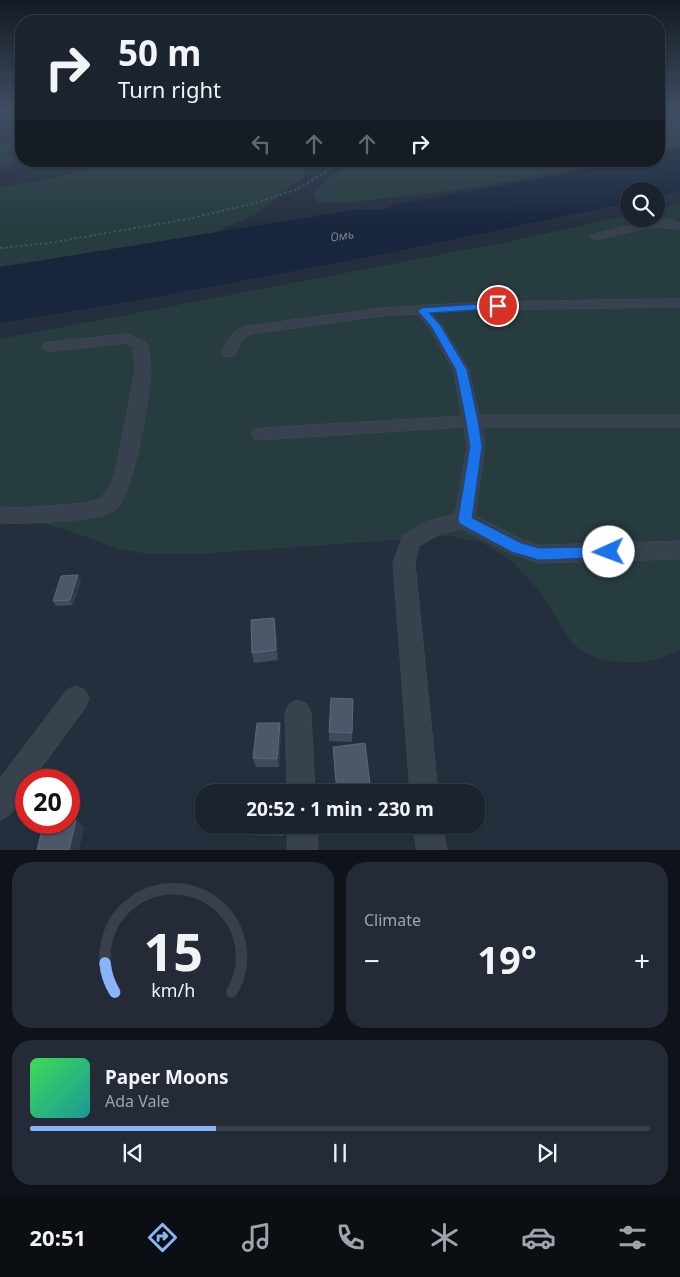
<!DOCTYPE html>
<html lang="en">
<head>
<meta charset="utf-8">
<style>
  body { margin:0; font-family:"Noto Sans",sans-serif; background:#242b36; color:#f1f3f6; height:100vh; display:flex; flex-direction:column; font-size:19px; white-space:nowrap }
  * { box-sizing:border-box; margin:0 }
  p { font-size:16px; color:#a0a4aa }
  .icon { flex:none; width:28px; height:28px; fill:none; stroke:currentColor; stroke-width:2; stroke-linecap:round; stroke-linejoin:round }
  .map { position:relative; height:850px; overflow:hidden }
  .side { display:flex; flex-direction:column; gap:12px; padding:12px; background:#0f1319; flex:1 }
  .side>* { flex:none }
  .hud { position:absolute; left:15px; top:15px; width:650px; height:152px; border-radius:20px; box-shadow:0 1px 4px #0004,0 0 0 1px #39404a; background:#1b232e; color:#f1f3f6; overflow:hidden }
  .fabs { position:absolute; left:620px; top:182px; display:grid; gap:10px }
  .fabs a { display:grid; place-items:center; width:45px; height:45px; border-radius:50%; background:#1b232e; box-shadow:0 1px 4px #0004,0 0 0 1px #39404a; font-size:25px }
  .speed { position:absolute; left:15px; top:769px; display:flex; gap:10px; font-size:25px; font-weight:700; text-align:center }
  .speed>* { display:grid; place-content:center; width:65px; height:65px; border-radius:50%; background:#1b232e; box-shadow:0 1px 4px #0004,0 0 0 1px #39404a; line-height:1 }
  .speed .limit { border:8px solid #d22; background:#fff; color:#111 }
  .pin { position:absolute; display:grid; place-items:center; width:42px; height:42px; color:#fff; margin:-21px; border:2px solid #fff; border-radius:50%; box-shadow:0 1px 5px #0007 }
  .me { position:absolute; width:55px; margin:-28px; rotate:268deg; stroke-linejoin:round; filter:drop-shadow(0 0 4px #0008) }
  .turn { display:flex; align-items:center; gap:18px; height:105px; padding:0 20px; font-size:22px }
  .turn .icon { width:65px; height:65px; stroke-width:2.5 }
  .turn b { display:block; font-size:35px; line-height:42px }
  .lanes { display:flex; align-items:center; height:48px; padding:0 20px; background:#0003; justify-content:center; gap:25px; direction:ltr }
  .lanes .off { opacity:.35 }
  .big { font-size:38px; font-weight:700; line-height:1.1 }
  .side .card { flex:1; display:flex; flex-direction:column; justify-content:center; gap:8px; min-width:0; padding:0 18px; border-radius:20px; background:#242b36 }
  .side .dial { align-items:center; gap:0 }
  .dial svg { height:130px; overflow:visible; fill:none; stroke:#39404a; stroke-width:7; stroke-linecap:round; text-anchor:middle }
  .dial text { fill:#f1f3f6; stroke:none }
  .song { display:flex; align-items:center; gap:15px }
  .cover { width:60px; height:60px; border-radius:8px; background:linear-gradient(135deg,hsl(130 70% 55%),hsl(180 70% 35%)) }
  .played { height:5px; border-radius:2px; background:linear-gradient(90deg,#8ab4f8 30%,#39404a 30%) }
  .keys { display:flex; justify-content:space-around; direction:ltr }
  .heat { display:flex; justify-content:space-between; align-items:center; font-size:28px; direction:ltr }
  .side .tiles { flex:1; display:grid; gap:12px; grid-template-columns:1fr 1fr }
  .card:last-child { grid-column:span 2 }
  .trip { position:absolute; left:195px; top:784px; width:290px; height:50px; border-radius:20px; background:#1b232e; box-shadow:0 1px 4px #0004,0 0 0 1px #39404a; font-weight:700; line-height:50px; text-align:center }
  .menu { display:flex; height:80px; justify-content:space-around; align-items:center; background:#0b0e12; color:#a0a4aa }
  .menu .icon { width:35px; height:35px }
  .menu .active { color:#8ab4f8 }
  .menu b { font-size:22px; color:#f1f3f6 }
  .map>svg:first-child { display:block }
  .green { fill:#263c3f }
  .water { fill:#17263c }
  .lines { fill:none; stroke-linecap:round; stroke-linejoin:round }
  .minor-casing { stroke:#414a57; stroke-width:1 }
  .path-far1 { stroke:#3f5557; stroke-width:1; stroke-dasharray:2 2; stroke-linecap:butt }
  .path { stroke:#3f5557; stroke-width:2; stroke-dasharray:2.5 2.5; stroke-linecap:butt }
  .minor { fill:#38414e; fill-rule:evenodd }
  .wall { fill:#3f4b5c }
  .shaded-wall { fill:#2f3b4b }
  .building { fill:#4b5868; stroke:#5c6777 }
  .route { fill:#1a73e8; stroke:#114b97 }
  .labels { text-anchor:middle; stroke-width:5; stroke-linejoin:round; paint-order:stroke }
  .far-water-label { font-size:12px; font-style:italic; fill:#6d86a8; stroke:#1d2633 }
</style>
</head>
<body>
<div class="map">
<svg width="680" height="850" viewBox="0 0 680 850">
  <rect width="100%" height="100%" fill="#242f3e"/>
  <g class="green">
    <polygon points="680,123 680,148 659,152 659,126"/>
    <polygon points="21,143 21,149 5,153 13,157 8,166 0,167 0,144"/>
    <path d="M 103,161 L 298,161 L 304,164 L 305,176 L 253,216 L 189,243 L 0,274 L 0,187 C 38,182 68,177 103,161 Z"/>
    <path d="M 358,161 L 611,161 C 540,176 470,190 397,197 C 370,200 345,204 318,203 L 313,193 L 326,179 Z"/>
    <polygon points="680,204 680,649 660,659 632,663 604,660 586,653 572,643 540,592 512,561 483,543 450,536 201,554 147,554 120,549 66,530 0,511 0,339 512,241 629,215 629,219 656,219 656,209"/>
  </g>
  <polygon class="water" points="680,147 680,192 656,197 656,191 629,191 629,203 378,255 151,298 0,323 0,267 360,209 381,210 401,203 555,176 620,161 659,161 659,152"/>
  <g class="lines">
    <g class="minor-casing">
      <g id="minor">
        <path d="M 650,220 L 672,220 L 680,223 L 680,230 C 649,223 625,234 595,240 L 589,237 L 591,235 Z"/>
        <path d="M 680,299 L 680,307 L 480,310 L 432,313 L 442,325 L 469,370 L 479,415 L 680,415 L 680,427 L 482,427 L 485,446 L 475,516 L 523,540 L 539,545 L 680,541 L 680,559 L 539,563 L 509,553 L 462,529 L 440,534 L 419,546 L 415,563 L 438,792 L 410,792 L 393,563 L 403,535 L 428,521 L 455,514 L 467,446 L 464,427 L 260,440 L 254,438 L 251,434 L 254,430 L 260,428 L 462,416 L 453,370 L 429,327 L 417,314 L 381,316 L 251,334 L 244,338 L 234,356 L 224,356 L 221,353 C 228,340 232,329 247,326 L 381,308 L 480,302 Z"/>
        <path d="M 127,334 L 145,342 L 148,345 C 149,353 151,363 151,372 C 149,398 134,497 114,511 C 97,522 22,524 0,523 L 0,507 L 18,508 L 85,503 L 100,499 L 110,486 L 117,464 L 135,370 L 133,347 L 125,343 L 49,352 L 44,350 L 41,347 L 44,344 L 49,342 Z"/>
        <path d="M 76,686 L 85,690 L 89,699 L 85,708 L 32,780 L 26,780 C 26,796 15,814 0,820 L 0,778 L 67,690 Z"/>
        <polygon points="298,700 307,704 311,713 315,792 287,792 285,713 289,704"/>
        <polygon points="287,825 317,825 318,850 288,850"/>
        <polygon points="413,825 443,825 447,850 417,850"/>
      </g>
    </g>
    <polyline class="path-far1" points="324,173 345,161"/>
    <polyline class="path" points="0,248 49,243 188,219 259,202 295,190 326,172"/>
    <use href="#minor" class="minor"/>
  </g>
  <g class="wall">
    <polygon points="81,581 73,605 56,606 53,601"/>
    <polygon points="274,618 276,628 278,660 254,663 252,653"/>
    <polygon points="353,699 352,742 329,741 329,732"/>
    <polygon points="281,732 279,767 256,767 253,758"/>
    <polygon points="333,747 371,792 336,792"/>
    <polygon points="248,825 284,825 283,836 249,835 248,831"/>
  </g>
  <g class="shaded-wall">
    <polygon points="78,575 81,581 73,605 70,600"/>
    <polygon points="274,618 276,628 278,660 276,650"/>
    <polygon points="280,723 281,732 279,767 277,759"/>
    <polygon points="76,820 84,827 79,850 69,850"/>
  </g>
  <g class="building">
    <polygon points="78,575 70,600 53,601 61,576"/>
    <polygon points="274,618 276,650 252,653 251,620"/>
    <polygon points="331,698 353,699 352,733 329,732"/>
    <polygon points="257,723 280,723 277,759 253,758"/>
    <polygon points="365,743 371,792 337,792 333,747"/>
    <polygon points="76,820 69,850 37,850 44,822 69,822 69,821"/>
    <polygon points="248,825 283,825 282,832 248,831"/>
  </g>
  <linearGradient id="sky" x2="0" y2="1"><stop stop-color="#141a22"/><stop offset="0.48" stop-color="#3f4d63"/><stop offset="1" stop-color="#3f4d63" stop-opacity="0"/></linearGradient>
  <rect width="680" height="228" fill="url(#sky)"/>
  <polygon class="route" points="498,303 501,304 501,308 429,313 440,325 467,370 478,421 482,446 472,518 521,543 539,548 609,547 614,548 616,552 614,557 539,560 512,552 460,524 458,520 470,446 466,421 456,370 431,326 418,311 422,308"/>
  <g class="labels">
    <g class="far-water-label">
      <text transform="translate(342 236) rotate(-9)" y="4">Омь</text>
    </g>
  </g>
</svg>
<div class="fabs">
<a><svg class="icon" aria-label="search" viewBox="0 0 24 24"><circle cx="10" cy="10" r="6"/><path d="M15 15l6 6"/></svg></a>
</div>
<div class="speed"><div class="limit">20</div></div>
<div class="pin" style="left:498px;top:306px;background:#d93025"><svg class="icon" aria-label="arrive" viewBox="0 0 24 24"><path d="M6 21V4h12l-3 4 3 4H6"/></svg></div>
<svg class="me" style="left:609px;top:552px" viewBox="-20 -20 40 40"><circle r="19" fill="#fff"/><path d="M0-13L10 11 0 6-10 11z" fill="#1a73e8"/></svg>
<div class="trip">20:52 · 1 min · 230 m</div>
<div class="hud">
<div class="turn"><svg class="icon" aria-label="right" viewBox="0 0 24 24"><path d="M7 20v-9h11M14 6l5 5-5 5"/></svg><div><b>50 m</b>Turn right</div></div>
<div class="lanes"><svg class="icon off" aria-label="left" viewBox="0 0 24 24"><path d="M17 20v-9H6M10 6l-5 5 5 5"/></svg><svg class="icon off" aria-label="ahead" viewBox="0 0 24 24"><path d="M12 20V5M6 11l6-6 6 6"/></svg><svg class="icon off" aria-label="ahead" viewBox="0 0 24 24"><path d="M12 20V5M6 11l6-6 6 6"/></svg><svg class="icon" aria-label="right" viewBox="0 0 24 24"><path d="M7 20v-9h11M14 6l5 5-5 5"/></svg></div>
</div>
</div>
<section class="side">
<div class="tiles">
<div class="card dial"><svg viewBox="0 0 100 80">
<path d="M14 69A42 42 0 1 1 86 69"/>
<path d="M14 69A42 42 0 0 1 8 51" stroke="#8ab4f8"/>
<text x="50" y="56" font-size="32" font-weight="700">15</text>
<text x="50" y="72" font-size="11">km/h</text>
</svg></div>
<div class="card"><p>Climate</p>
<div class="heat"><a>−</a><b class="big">19°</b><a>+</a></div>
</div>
<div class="card">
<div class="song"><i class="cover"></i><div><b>Paper Moons</b><p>Ada Vale</p></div></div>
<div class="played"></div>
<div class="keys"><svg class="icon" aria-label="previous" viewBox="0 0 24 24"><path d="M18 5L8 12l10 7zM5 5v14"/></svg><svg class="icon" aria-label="pause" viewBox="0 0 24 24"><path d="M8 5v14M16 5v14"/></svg><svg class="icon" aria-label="next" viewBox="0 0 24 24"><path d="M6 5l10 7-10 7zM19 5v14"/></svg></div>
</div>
</div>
</section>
<nav class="menu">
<b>20:51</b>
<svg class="icon active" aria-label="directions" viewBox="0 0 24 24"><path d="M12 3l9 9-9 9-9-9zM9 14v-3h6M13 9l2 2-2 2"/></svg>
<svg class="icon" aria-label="music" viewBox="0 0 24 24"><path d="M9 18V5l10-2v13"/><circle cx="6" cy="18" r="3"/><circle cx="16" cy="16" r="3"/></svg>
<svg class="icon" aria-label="phone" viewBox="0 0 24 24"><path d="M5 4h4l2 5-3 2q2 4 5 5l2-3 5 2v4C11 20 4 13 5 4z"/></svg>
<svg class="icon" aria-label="climate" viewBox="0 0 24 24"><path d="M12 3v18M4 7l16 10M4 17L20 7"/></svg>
<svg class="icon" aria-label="car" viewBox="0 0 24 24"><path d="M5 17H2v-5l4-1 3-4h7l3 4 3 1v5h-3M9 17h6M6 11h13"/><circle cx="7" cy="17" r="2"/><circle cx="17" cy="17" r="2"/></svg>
<svg class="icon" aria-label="filters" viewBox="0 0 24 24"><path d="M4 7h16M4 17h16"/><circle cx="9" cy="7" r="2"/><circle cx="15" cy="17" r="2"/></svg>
</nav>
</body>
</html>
